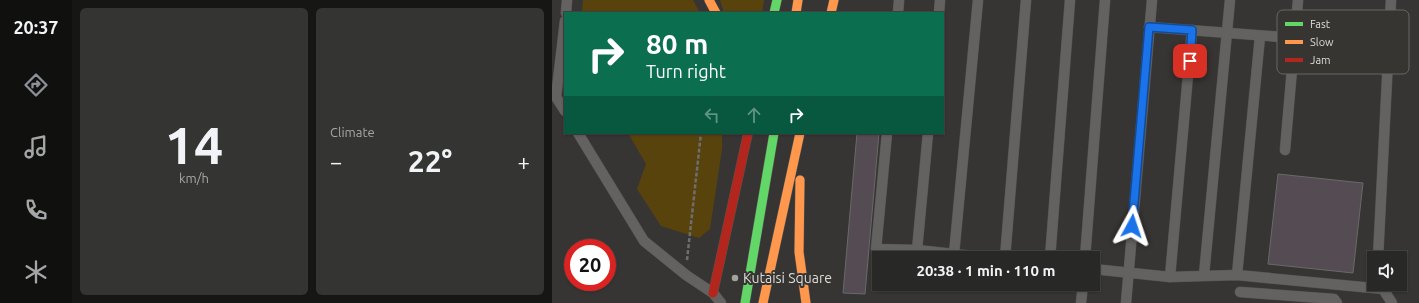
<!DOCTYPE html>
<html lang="en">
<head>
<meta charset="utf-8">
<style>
  body { margin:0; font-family:Ubuntu,sans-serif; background:#343432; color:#f1f3f6; height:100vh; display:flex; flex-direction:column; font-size:15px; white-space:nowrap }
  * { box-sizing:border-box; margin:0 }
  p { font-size:13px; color:#a5a6a7 }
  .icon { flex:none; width:22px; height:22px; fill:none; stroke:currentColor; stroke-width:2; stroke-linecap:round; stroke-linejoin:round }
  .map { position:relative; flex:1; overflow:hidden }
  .panel { display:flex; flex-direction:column; gap:8px; padding:8px; background:#161615; width:480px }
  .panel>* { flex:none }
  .top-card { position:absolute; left:12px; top:12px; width:380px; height:122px; border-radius:0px; box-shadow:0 1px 3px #0004,0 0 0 1px #444443; background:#0b6e4f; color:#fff; overflow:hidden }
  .fabs { position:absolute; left:815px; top:251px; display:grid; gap:8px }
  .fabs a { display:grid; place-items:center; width:40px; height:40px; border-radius:0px; background:#282826; box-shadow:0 1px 3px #0004,0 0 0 1px #444443; font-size:20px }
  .speed { position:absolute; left:12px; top:239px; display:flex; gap:8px; font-size:20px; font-weight:700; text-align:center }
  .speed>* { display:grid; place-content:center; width:52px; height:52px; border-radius:50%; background:#282826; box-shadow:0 1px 3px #0004,0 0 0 1px #444443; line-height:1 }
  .speed .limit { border:6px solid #d22; background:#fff; color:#111 }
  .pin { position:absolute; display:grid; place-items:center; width:34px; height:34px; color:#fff; margin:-17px; border-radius:8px; box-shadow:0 2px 6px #0006 }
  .me { position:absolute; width:44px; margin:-22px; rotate:5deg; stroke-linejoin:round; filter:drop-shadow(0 0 3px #0008) }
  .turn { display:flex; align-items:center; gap:14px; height:84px; padding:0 16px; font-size:18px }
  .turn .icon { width:52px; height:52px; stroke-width:2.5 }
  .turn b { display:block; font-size:28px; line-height:34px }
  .lanes { display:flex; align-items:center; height:38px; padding:0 16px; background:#0003; justify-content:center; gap:20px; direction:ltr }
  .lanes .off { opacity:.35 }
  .big { font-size:30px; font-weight:600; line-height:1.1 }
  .panel .widget { flex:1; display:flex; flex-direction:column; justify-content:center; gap:6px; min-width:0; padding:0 14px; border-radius:6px; background:#343432 }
  .panel .dial { align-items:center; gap:0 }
  .dial b { font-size:52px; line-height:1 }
  .heat { display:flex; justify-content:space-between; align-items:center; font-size:22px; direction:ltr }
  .panel .tiles { flex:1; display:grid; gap:8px; grid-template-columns:repeat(2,1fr) }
  .trip { position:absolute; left:320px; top:251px; width:228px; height:40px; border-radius:0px; background:#282826; box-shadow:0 1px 3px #0004,0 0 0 1px #444443; font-weight:600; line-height:40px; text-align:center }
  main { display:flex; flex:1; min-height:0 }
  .tabs { display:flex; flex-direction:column; width:72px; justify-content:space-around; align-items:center; background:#10100f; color:#a5a6a7 }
  .tabs .icon { width:28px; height:28px }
  .tabs .selected { color:#8c9099 }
  .tabs b { font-size:18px; color:#f1f3f6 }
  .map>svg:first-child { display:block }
  .green { fill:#59430d }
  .building { fill:#544b53; stroke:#6a6969 }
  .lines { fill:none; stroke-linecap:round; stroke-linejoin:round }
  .lane-casing { stroke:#545351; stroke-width:11 }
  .fast-casing { stroke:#545351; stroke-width:10 }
  .slow-casing { stroke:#545351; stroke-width:10 }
  .jam-casing { stroke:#545351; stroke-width:10 }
  .path { stroke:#6e6e6d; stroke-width:2.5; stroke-dasharray:4 2; stroke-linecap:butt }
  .lane { stroke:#636261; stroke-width:10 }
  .fast { stroke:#63d668; stroke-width:9 }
  .slow { stroke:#ff974d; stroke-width:9 }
  .jam { stroke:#b3261e; stroke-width:9 }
  .route-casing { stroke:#114b97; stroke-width:10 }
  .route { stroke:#1a73e8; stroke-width:7 }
  .poi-dot { fill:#a4a2a0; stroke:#373532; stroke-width:1.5 }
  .labels { text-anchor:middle; stroke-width:4; stroke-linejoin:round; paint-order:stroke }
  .poi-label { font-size:14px; fill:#dfdddb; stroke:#373532; text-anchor:start }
  .key { fill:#373532; stroke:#696765; stroke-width:1 }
  .key-label { font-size:11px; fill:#dfdddb }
</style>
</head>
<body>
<main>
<nav class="tabs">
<b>20:37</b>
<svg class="icon selected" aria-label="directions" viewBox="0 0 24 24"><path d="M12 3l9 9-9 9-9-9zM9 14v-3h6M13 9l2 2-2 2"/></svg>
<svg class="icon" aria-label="music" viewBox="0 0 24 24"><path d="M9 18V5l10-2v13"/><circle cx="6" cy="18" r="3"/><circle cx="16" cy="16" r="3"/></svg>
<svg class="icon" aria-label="phone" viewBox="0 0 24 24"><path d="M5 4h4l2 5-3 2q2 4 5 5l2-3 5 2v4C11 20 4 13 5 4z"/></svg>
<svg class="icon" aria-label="climate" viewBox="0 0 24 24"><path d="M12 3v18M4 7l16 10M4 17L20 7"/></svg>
</nav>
<section class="panel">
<div class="tiles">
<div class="widget dial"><b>14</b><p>km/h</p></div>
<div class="widget"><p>Climate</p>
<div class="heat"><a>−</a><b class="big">22°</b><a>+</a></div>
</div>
</div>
</section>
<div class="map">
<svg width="867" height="303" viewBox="0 0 867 303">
  <rect width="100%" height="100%" fill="#363533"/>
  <g class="green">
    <polygon points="31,0 141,0 148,13 30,13"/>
    <polygon points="168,0 212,0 210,13 172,13"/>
    <polygon points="76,133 170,133 170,149 158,229 147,238 109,226 85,189 94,164"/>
  </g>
  <g class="building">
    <polygon points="305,133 327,133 313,294 291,293"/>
    <polygon points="726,174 811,183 801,273 716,264"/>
  </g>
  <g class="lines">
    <g class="lane-casing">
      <g id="lane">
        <polyline points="426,0 402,254 439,258"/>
        <polyline points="14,13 15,0"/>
        <polyline points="346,13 347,0"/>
        <polyline points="387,13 388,0"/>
        <polyline points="13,21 4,97 13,111"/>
        <polyline points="597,27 743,38"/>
        <polyline points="26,133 92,241 134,275 161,293 169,303"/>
        <polyline points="335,133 324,249 365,250"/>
        <polyline points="376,133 365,250 402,254"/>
        <polyline points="733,150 746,0"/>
        <polyline points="453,258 474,0"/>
        <polyline points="498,258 518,0"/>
        <polyline points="533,258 553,0"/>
        <polyline points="826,258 839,0"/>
        <polyline points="541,269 618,277 685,275 831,289"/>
        <polyline points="652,275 678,0"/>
        <polyline points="685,275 708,36"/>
        <polyline points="618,277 640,30"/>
        <polyline points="829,284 831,289 840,303"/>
        <polyline points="688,292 782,299 785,303"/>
        <polyline points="529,303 531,284"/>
        <polyline points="574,303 600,0"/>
      </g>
    </g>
    <g class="fast-casing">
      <g id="fast">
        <polyline points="222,13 225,0"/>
        <polyline points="193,303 222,133"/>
      </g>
    </g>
    <g class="slow-casing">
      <g id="slow">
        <polyline points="157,0 164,13"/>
        <polyline points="244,13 246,0"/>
        <polyline points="279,13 282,0"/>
        <polyline points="248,180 247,252 254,303"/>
        <polyline points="211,303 248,133"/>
      </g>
    </g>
    <g class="jam-casing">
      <polyline id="jam" points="161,293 196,133"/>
    </g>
    <polyline class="path" points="135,260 149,133"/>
    <use href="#lane" class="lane"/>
    <use href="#fast" class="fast"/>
    <use href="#slow" class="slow"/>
    <use href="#jam" class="jam"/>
  </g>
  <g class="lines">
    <g class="route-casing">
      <polyline id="route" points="580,226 597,27 640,30 638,61"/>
    </g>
    <use href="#route" class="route"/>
  </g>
  <circle class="poi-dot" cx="183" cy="278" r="4"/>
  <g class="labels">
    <g class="poi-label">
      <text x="191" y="283">Kutaisi Square</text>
    </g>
  </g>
  <rect x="725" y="10" width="132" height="64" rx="6" class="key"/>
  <rect x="733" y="22" width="18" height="4" fill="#63d668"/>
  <rect x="733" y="40" width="18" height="4" fill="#ff974d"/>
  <rect x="733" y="58" width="18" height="4" fill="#b3261e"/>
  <g class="key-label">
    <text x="758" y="28">Fast</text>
    <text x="758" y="46">Slow</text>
    <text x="758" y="64">Jam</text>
  </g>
</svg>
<div class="fabs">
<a><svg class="icon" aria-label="sound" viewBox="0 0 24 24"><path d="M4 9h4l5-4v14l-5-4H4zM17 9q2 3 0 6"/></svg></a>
</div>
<div class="speed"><div class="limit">20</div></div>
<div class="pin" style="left:638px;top:61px;background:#d93025"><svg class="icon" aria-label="arrive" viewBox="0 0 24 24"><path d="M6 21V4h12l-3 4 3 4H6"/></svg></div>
<svg class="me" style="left:580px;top:226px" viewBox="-20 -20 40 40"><path d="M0-17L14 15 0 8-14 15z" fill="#1a73e8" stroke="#fff" stroke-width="4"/></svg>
<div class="trip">20:38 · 1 min · 110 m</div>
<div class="top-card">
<div class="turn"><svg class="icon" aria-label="right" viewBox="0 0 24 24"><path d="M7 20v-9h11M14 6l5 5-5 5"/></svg><div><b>80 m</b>Turn right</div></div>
<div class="lanes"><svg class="icon off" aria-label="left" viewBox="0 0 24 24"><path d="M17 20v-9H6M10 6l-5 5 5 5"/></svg><svg class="icon off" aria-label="ahead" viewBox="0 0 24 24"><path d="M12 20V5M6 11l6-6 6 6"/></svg><svg class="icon" aria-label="right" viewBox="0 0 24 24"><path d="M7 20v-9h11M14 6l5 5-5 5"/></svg></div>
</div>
</div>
</main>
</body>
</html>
